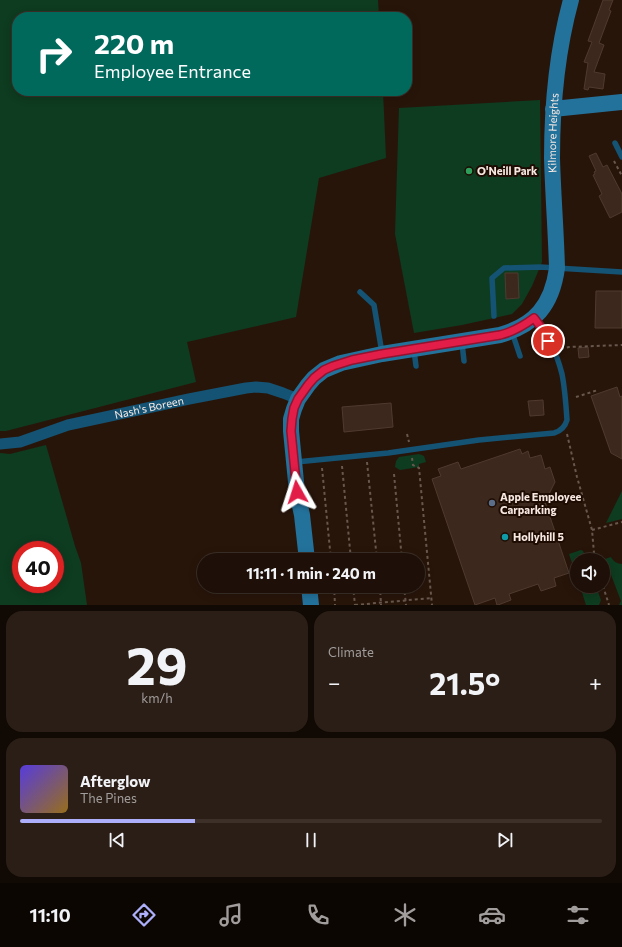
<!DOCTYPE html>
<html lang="en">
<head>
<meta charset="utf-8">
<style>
  body { margin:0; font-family:Commissioner,sans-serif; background:#2b1e16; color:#f1f3f6; height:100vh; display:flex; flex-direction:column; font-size:15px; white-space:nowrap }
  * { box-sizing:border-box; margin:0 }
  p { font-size:13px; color:#a19d9c }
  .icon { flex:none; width:22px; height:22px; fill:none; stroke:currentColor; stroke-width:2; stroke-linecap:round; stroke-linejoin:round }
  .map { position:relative; height:605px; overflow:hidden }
  .drawer { display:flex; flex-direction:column; gap:6px; padding:6px; background:#100904; flex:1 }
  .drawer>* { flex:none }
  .banner { position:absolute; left:12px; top:12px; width:400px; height:84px; border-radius:16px; box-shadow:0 2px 10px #0003,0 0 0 1px #3c3029; background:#00695c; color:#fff; overflow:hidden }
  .fabs { position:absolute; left:570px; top:553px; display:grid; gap:8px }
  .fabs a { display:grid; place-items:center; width:40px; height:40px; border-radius:50%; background:#1e1008; box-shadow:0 2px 10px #0003,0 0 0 1px #3c3029; font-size:20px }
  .speed { position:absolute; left:12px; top:541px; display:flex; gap:8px; font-size:20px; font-weight:700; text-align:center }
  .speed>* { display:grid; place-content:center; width:52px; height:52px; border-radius:50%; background:#1e1008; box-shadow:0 2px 10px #0003,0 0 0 1px #3c3029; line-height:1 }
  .speed .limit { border:6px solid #d22; background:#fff; color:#111 }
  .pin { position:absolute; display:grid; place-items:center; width:34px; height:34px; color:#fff; margin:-17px; border:2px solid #fff; border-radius:50%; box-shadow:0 1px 4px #0007 }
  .me { position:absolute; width:44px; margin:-22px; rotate:354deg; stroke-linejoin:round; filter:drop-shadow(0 0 3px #0008) }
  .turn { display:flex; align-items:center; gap:14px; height:84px; padding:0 16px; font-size:18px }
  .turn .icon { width:52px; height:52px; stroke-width:2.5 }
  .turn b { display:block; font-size:28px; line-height:34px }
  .big { font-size:30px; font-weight:700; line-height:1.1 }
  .drawer .tile { flex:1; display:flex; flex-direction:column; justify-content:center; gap:6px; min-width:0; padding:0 14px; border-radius:16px; background:#2b1e16 }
  .drawer .dial { align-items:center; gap:0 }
  .dial b { font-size:52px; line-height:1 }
  .song { display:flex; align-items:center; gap:12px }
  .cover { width:48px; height:48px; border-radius:6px; background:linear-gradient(135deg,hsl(250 70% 55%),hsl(40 70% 35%)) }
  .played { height:4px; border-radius:2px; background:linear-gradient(90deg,#adaffb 30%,#3c3029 30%) }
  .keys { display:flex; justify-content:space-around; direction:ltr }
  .heat { display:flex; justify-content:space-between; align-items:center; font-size:22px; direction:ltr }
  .drawer .tiles { flex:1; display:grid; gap:6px; grid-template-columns:1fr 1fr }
  .tile:last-child { grid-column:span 2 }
  .trip { position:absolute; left:197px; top:553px; width:228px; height:40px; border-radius:20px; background:#1e1008; box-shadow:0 2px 10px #0003,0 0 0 1px #3c3029; font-weight:700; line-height:40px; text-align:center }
  .menu { display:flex; height:64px; justify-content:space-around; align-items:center; background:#0c0603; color:#a19d9c }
  .menu .icon { width:28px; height:28px }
  .menu .active { color:#adaffb }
  .menu b { font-size:18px; color:#f1f3f6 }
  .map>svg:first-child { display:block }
  .green { fill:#0e3c20; fill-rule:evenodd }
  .building { fill:#3c281c; stroke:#503a2f }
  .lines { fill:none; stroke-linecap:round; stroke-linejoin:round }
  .path { stroke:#68574d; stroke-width:2; stroke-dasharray:3 3; stroke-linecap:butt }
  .lane { stroke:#145374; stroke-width:5.5 }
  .street { stroke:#145374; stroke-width:11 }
  .secondary { stroke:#23729c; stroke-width:16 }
  .route-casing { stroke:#92132f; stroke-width:10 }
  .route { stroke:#e11d48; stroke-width:7 }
  .leisure-dot { fill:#2e9e5b; stroke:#1e0c03; stroke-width:1.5 }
  .service-dot { fill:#5c6f8a; stroke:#1e0c03; stroke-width:1.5 }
  .culture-dot { fill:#0f9aa8; stroke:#1e0c03; stroke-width:1.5 }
  .labels { text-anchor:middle; stroke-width:4; stroke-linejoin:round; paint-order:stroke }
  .street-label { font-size:11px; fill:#f7e9e2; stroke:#1e0c03 }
  .poi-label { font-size:11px; font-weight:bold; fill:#f7e9e2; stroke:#1e0c03; text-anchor:start }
</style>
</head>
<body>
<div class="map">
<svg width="622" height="605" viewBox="0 0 622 605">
  <rect width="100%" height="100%" fill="#28150a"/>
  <g class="green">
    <polygon points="0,0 378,0 379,17 17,17 17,91 383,91 386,158 319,178 296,317 187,342 196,382 6,431 0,431"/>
    <polygon points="540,100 542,262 532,286 522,304 512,314 462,325 414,333 395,234 399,108"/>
    <path d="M 46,445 L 75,546 L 81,563 L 87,605 L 0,605 L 0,453 L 10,454 ZM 21,550 L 55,550 L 55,584 L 21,584 Z"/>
    <polygon points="419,454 424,456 426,462 419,464 419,467 400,470 395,467 396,461 399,457"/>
    <polygon points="622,491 622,519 606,523"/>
    <polygon points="581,550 583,551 586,558 586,560 577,560 577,578 569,554"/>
    <path d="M 611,557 C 613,561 617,564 622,564 L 622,605 L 619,605 L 621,601 L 605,559 Z"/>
    <polygon points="580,586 592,586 592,588 598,592 601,600 599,605 586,605"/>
  </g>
  <g class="building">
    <polygon points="603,0 613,0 609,10 611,11 599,43 604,45 594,72 605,74 603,89 589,87 588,90 584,89 588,63 584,62 592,42 588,41"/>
    <polygon points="596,153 603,167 607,165 622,194 622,212 610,218 599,196 602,194 593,175 595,174 594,172 596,171 589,156"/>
    <polygon points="505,273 518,273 519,298 506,299"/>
    <polygon points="596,291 622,291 622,328 595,328"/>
    <polygon points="588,347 589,357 579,358 578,348"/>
    <polygon points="617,387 620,397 622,396 622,459 611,453 591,396"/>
    <polygon points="543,400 544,415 530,416 528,401"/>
    <polygon points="391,403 393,427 344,432 342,407"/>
    <polygon points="520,449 522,454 528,451 530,458 541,455 545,469 550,467 555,482 545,502 569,573 554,578 556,586 541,591 538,584 509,594 511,600 498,605 497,605 495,598 475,605 432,479 441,476 438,469 458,462 461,469"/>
  </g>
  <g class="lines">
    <g class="path">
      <polyline points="614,161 622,176"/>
      <polyline points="561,349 569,347 622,345"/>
      <polyline points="576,397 598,390"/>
      <polyline points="407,434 409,442"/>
      <polyline points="567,434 577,477 592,530 594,553 596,560"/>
      <polyline points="412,458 413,465 419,468 432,605"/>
      <polyline points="367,462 377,560"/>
      <polyline points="342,466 351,560"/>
      <polyline points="322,468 331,560"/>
      <polyline points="394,474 402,560"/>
      <polyline points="592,530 622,522"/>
      <polyline points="334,586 335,605"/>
      <polyline points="353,586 355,605"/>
      <polyline points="380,586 381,605"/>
      <polyline points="404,586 406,605"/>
      <polyline points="603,586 609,605"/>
      <polyline points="355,605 432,598"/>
    </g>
    <g class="lane">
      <polyline points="615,143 622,157"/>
      <polyline points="360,292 374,305 382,353"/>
      <polyline points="494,316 492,278 504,268 540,267 622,272"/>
      <polyline points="512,332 520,356"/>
      <polyline points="462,343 464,361"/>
      <polyline points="414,350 416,366"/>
      <path d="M 296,462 L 388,453 L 479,440 L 554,433 C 561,431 565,427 567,420 C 566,405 565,389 562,374 C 557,354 547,334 534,319"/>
    </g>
    <path class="street" id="s1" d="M 0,444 L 20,442 L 68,425 L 189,399 L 246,388 L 256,387 L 268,388 L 283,393 L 298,399"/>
    <g class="secondary">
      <polyline points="553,109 622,102"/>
      <path id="s2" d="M 307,560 L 302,515 L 297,492 L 291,431 L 291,419 L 294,409 L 298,399 L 308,385 L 314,378 L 324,370 L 341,363 L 382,354 L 500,335 C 535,325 552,305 557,268 C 556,231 553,195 552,158 C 552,105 557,51 571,0"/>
      <polyline points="309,586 311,605"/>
    </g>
  </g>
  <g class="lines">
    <g class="route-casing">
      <path id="route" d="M 297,492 L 291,431 L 292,419 L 294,408 L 298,399 L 308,385 L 314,378 L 324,370 L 333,366 L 352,360 L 382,354 L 500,335 C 513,332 523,326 534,318 L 540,326 L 548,341"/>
    </g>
    <use href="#route" class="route"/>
  </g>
  <circle class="leisure-dot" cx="469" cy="171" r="4"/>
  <circle class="service-dot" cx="492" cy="503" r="4"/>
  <circle class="culture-dot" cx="505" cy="537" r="4"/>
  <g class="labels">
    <g class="street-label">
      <text dy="4" stroke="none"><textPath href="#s2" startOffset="612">Kilmore Heights</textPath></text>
      <text dy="4" stroke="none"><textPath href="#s1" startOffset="154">Nash's Boreen</textPath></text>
    </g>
    <g class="poi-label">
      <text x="477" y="175">O'Neill Park</text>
      <text x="500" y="501">Apple Employee<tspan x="500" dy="13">Carparking</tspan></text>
      <text x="513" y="541">Hollyhill 5</text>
    </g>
  </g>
</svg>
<div class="fabs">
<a><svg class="icon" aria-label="sound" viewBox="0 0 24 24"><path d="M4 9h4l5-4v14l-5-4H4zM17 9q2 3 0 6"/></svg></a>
</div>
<div class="speed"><div class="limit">40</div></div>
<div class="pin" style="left:548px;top:341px;background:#d93025"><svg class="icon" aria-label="arrive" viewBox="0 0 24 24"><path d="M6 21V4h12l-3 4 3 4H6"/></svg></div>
<svg class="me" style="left:297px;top:492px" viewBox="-20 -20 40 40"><path d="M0-17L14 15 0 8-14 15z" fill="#e11d48" stroke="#fff" stroke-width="4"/></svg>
<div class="trip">11:11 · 1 min · 240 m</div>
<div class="banner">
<div class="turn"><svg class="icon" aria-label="right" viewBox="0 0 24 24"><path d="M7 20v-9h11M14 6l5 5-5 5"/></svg><div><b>220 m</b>Employee Entrance</div></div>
</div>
</div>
<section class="drawer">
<div class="tiles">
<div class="tile dial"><b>29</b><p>km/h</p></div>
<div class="tile"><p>Climate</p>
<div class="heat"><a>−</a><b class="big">21.5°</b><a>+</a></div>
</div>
<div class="tile">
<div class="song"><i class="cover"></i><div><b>Afterglow</b><p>The Pines</p></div></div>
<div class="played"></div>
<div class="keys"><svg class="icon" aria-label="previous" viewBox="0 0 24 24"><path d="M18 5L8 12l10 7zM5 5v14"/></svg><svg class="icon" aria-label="pause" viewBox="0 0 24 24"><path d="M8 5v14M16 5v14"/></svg><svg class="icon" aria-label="next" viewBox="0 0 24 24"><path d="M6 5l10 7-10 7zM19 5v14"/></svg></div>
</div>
</div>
</section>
<nav class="menu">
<b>11:10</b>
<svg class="icon active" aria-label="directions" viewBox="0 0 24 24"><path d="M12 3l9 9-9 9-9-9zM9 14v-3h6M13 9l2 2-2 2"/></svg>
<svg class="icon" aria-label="music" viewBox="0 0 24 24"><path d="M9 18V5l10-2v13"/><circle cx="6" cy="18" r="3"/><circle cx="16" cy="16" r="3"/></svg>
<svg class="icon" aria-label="phone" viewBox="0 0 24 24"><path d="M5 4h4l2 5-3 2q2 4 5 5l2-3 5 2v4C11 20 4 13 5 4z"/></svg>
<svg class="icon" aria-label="climate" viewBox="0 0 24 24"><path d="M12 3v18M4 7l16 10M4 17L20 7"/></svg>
<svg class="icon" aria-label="car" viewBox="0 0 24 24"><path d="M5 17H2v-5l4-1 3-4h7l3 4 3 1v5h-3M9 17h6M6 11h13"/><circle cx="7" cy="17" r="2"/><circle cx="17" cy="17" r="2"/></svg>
<svg class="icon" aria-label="filters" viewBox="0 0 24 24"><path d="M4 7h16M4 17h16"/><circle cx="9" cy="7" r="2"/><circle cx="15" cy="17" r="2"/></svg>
</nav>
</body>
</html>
